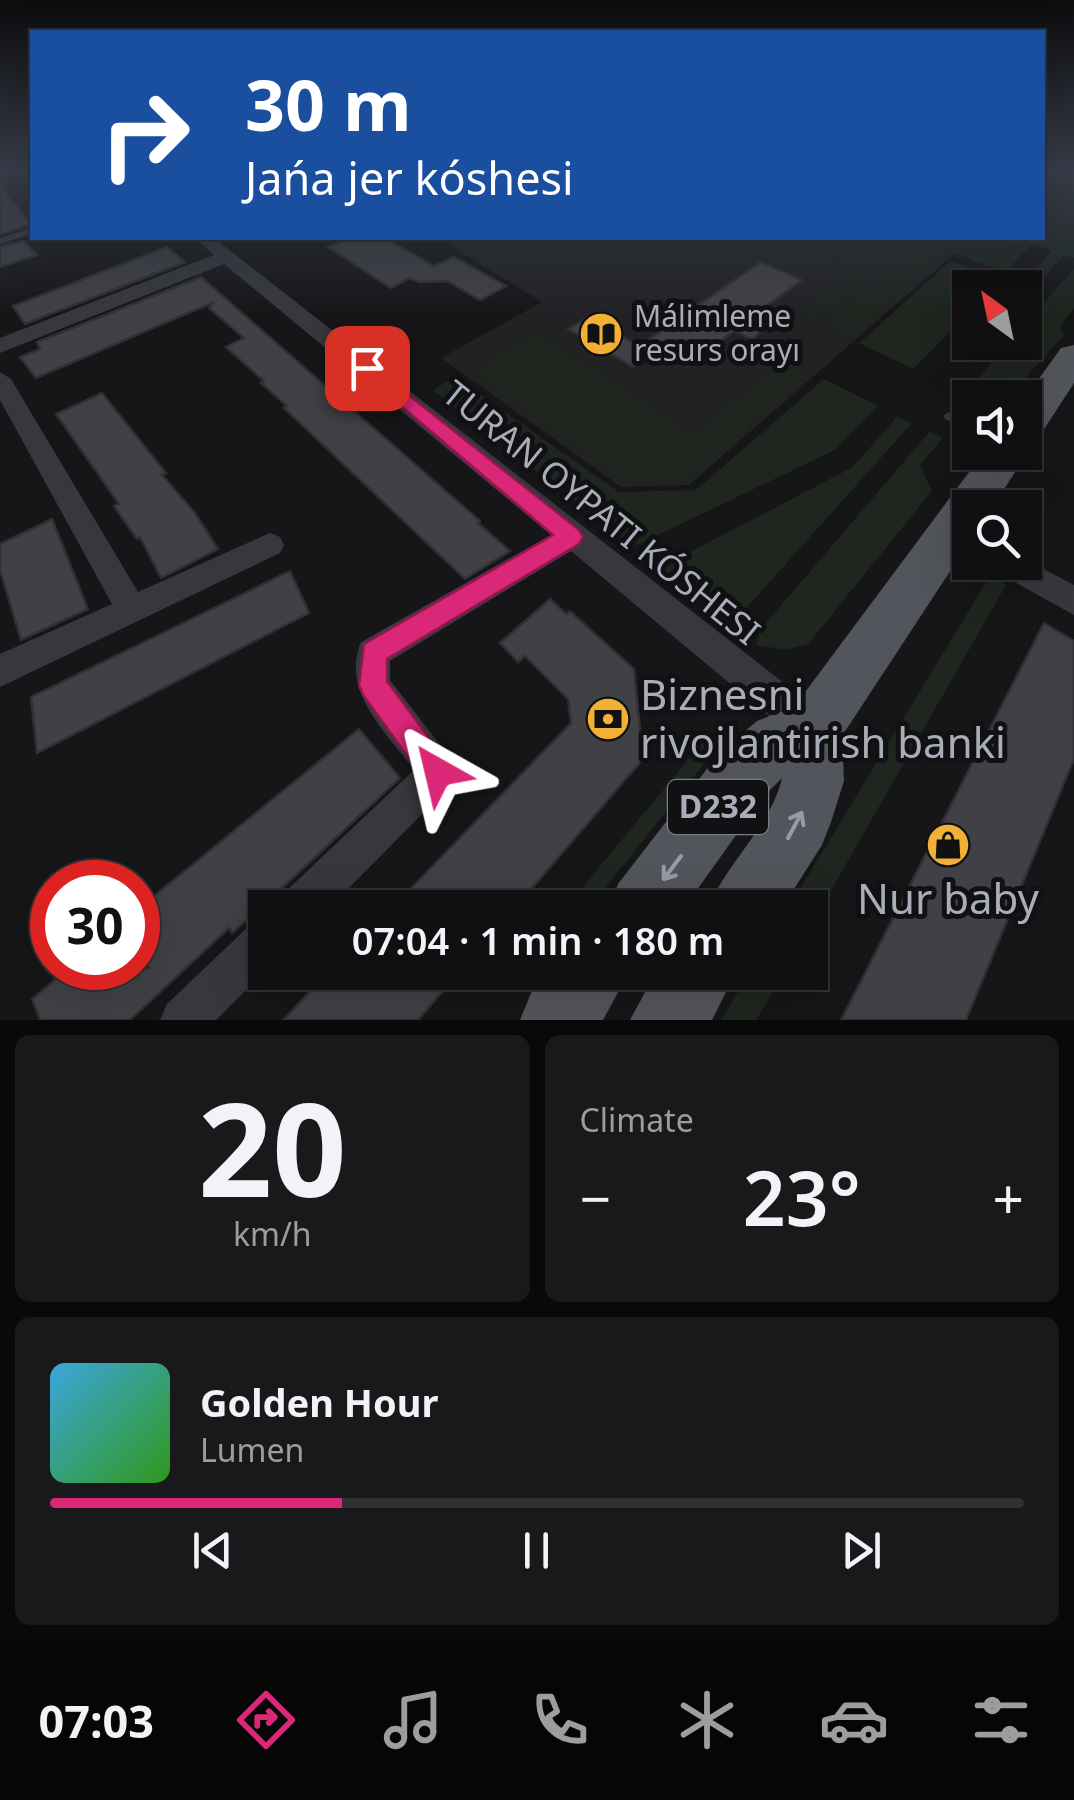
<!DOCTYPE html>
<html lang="en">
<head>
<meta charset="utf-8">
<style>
  body { margin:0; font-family:"Noto Sans",sans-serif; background:#19191b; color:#f1f3f6; height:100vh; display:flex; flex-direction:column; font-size:38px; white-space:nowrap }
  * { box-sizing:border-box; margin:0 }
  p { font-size:32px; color:#9c9d9f }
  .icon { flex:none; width:55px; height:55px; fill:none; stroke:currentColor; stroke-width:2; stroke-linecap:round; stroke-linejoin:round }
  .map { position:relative; height:1020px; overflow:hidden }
  .drawer { display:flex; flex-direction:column; gap:15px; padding:15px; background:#09090a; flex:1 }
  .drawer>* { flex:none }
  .top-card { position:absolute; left:30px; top:30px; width:1015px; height:210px; border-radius:0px; box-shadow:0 10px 40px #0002,0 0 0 2px #303032; background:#1a4fa0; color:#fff; overflow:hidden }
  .needle { width:65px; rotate:327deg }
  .controls { position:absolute; left:952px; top:270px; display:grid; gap:20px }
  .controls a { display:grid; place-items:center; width:90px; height:90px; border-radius:0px; background:#101012; box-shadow:0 10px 40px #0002,0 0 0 2px #303032; font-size:50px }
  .speed { position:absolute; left:30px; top:860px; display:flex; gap:20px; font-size:50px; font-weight:700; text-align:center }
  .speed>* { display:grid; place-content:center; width:130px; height:130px; border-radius:50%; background:#101012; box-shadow:0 10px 40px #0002,0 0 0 2px #303032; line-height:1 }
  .speed .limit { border:15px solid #d22; background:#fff; color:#111 }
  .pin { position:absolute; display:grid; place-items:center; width:85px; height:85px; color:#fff; margin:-42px; border-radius:20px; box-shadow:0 5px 15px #0006 }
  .me { position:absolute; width:110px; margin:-55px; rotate:323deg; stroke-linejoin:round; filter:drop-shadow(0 0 8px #0008) }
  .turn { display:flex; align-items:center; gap:35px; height:210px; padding:0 50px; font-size:45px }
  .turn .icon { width:130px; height:130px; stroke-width:2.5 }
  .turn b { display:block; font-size:70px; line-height:85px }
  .big { font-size:75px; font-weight:600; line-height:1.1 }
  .drawer .tile { flex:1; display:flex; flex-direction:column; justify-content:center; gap:15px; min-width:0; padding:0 35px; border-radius:15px; background:#19191b }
  .drawer .dial { align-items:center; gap:0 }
  .dial b { font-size:130px; line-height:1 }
  .song { display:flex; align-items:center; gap:30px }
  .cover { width:120px; height:120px; border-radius:15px; background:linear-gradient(135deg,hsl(200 70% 55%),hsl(110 70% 35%)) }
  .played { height:10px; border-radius:5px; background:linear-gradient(90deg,#db2777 30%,#303032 30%) }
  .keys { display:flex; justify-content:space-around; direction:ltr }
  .heat { display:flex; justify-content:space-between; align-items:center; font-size:55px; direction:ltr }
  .drawer .tiles { flex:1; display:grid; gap:15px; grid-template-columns:1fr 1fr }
  .tile:last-child { grid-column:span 2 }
  .trip { position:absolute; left:248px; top:890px; width:580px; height:100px; border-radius:0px; background:#101012; box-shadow:0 10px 40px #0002,0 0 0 2px #303032; font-weight:600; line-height:100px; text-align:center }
  .menu { display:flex; height:160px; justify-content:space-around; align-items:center; background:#060607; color:#9c9d9f }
  .menu .icon { width:70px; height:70px }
  .menu .selected { color:#db2777 }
  .menu b { font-size:45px; color:#f1f3f6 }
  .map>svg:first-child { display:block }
  .built { fill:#222225 }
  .green { fill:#1e261f }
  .building { fill:#404145; stroke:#303034; stroke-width:2.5 }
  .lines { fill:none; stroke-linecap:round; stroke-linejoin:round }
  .lane { fill:#37383d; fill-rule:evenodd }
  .street { fill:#37383d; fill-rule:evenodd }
  .primary { fill:#53555c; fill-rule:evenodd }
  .oneway { stroke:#979ba6 }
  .route { fill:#db2777; stroke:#8e194d; stroke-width:2.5 }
  .labels { text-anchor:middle; stroke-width:10; stroke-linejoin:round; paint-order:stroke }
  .far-poi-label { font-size:30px; fill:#a8adb8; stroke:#111113; text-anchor:start }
  .shield { fill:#111113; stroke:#7b7e86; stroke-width:2.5 }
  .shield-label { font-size:32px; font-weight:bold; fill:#a8adb8 }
  .street-label { font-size:35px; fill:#a8adb8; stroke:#111113 }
  .near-poi-label { font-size:42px; fill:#a8adb8; stroke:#111113; text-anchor:start }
</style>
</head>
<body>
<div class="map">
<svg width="1074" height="1020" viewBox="0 0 1074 1020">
  <rect width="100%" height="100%" fill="#161618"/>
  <polygon class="built" points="462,238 972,238 689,485 621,487 441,358 542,302 448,244"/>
  <g class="green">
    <polygon points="1043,171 1074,171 1074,258 1064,255 1025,299 1025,288 1020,287 1052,250 1032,244 1005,272 910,238 1042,238"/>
    <polygon points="794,238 883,238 904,245 814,319 799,313 858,264"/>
    <polygon points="916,249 939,258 851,336 826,324"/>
    <polygon points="951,261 1002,280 995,287 970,288 970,312 913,369 859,343"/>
    <polygon points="1074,269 1074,308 1060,326 1064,335 1016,388 985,388 976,397 970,398 967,408 956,403 1009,343 1025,342 1025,324"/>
    <polygon points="537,334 695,435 782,362 806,375 689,479 624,482 473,371"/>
    <polygon points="455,377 619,492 696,490 824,379 878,406 835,450 633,547 433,390"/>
    <polygon points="897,417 912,423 733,623 663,571 673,561 853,467"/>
    <polygon points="930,431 943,438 920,465 932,491 808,644 786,650 756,645 760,630"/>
    <polygon points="990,576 1006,585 810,927 810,908 789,907"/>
    <polygon points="708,736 719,745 590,907 566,907"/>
    <polygon points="750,972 784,973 756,1020 721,1020"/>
  </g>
  <g class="building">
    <polygon points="0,184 31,224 0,234"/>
    <polygon points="350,238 385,238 434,266 454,257 506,286 480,300 447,281 419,282 410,278 391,288 328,247"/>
    <polygon points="24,241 37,255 0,267 0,247"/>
    <polygon points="167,247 185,262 25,324 13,306"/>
    <polygon points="761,262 802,280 761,310 778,318 752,339 734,331 687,366 678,360 655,364 645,359 633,367 568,329 588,317 639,346"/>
    <polygon points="201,277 480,521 478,523 510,551 465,579 284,408 287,406 261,383 264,381 226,347 244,338 209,308 214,302 36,378 20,357 40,349 37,342"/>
    <polygon points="102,393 166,473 162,475 195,513 218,549 161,578 140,537 137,539 114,506 119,504 56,414"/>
    <polygon points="52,519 88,609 21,640 0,570 0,544"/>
    <polygon points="290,571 309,613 37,753 31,697"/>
    <polygon points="550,599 566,614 570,611 634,669 643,759 515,908 392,908 571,723 568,699 525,656 518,662 500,643"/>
    <polygon points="1044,623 1074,641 1074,759 966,1020 841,1020"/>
    <polygon points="359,729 400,778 295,876 232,933 229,928 130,1020 40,1020 32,999 69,968 149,968 138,943 138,909"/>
    <polygon points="329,972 459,972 418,1020 283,1020"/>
  </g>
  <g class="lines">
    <g class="lane">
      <polygon points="32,228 32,234 0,244 0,238"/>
      <polygon points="949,412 970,421 970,430 945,419 943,416"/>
    </g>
    <g class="street">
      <polygon points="0,171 17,171 0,179"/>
      <polygon points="1042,171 1074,176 1074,186 1042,175"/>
      <path d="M 195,238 L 214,238 L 826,716 L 831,729 L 826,742 L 813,747 L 800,742 L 571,551 L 390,661 L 390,680 L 451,759 L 457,772 L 451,785 L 329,908 L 278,908 L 284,893 L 414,770 C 387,733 340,691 361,642 L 551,535 L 224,264 L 0,353 L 0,338 L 214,255 Z"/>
      <polygon points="0,372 11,379 138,592 270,533 280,537 284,545 280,553 0,687 0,654 112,604 0,400"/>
      <polygon points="1025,559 1074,585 1074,615 995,571 991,562 1025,562"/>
      <polygon points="265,918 265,971 216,1020 160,1020 167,1004 250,925"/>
    </g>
    <g class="primary">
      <polygon points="1074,345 1074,383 1039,437 1025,441 1025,398 1061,348"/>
      <path d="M 1025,447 L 1028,452 L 992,508 L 970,508 L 970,541 L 842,736 L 844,781 L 831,822 L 822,845 L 782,908 L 708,908 C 727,862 771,826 782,778 L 764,796 L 684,908 L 608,908 L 618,884 L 720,752 L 757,721 L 794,707 L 984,452 L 1025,452 Z"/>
      <polygon points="547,972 629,972 603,1020 520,1020 531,993"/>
      <polygon points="656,972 736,972 712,1020 630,1020"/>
    </g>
  </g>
  <defs><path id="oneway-shaft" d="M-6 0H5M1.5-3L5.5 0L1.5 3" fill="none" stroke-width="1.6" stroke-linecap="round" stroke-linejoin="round" transform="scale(2.5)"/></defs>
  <g class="oneway">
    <use href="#oneway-shaft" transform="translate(795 825) rotate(-62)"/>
    <use href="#oneway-shaft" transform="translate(672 868) rotate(127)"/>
  </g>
  <linearGradient id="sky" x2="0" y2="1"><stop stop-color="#0c0c0d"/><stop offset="0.54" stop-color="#363c48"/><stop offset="1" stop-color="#363c48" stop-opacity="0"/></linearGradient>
  <rect width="1074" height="314" fill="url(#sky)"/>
  <polygon class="route" points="367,362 579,530 583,537 579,544 387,659 387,681 454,772 449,783 438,787 427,783 363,695 359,685 364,644 553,535 361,372 361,364"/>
  <defs>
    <g id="library-disc" transform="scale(2.25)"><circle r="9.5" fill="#f2b134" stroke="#111113"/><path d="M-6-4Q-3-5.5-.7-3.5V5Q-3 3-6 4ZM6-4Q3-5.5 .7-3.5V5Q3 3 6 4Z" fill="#111"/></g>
    <g id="bank-disc" transform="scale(2.25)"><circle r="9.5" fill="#f2b134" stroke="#111113"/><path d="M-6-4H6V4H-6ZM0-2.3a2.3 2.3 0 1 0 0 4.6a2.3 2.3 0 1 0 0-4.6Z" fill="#111"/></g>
    <g id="shop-disc" transform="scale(2.25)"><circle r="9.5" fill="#f2b134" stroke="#111113"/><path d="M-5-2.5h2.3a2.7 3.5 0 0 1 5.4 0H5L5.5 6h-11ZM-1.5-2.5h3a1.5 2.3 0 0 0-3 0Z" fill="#111"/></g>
  </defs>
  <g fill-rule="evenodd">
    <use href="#library-disc" x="601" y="334"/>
    <use href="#bank-disc" x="608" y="719"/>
    <use href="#shop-disc" x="948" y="845"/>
  </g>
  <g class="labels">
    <g class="far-poi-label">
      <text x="634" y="327">Málimleme<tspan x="634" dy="34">resurs orayı</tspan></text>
    </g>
    <rect class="shield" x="668" y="780" width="100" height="54" rx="8"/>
    <g class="shield-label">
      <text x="718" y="818">D232</text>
    </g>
    <g class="street-label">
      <text transform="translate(601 513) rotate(39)" y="12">TURAN OYPATI KÓSHESI</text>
    </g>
    <g class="near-poi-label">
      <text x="640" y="710">Biznesni<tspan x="640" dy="48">rivojlantirish banki</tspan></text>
      <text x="948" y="914" text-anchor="middle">Nur baby</text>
    </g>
  </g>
</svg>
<div class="controls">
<a><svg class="needle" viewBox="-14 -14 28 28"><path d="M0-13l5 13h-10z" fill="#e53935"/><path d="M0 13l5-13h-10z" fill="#9c9d9f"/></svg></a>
<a><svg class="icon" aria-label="sound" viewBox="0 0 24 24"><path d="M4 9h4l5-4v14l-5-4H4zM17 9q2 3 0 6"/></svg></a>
<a><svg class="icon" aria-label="search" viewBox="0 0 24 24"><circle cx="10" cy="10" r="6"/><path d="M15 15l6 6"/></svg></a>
</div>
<div class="speed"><div class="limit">30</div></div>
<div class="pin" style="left:367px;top:368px;background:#d93025"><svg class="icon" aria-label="arrive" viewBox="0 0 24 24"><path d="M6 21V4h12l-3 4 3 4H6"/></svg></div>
<svg class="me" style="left:438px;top:772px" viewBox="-20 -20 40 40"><path d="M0-17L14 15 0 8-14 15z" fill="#db2777" stroke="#fff" stroke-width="4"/></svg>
<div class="trip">07:04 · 1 min · 180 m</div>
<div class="top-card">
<div class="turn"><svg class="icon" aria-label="right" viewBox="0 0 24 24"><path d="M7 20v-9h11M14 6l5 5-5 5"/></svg><div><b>30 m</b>Jańa jer kóshesi</div></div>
</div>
</div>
<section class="drawer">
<div class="tiles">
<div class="tile dial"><b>20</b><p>km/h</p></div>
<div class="tile"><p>Climate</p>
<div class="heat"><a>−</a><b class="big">23°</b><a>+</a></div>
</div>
<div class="tile">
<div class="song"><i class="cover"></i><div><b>Golden Hour</b><p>Lumen</p></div></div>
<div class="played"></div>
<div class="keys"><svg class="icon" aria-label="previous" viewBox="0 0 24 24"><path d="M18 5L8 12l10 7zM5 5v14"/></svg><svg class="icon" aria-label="pause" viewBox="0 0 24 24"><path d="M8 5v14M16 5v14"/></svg><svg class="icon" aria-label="next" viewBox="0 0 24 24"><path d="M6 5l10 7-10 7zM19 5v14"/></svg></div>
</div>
</div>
</section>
<nav class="menu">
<b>07:03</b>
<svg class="icon selected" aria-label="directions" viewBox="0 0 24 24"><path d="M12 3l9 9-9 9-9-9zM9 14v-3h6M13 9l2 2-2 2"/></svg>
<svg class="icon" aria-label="music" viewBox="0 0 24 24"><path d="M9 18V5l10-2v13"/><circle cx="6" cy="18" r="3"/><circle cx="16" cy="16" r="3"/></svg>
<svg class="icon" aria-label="phone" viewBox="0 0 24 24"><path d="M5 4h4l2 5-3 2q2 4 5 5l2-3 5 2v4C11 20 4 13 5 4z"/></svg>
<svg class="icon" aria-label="climate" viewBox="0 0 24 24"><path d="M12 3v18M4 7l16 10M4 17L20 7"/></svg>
<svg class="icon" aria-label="car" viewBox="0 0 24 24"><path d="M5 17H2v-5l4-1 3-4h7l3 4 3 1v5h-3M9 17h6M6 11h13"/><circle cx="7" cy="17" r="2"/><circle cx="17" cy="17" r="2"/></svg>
<svg class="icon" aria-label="filters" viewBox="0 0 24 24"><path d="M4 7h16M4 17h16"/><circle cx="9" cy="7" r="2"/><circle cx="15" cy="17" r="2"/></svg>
</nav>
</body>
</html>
